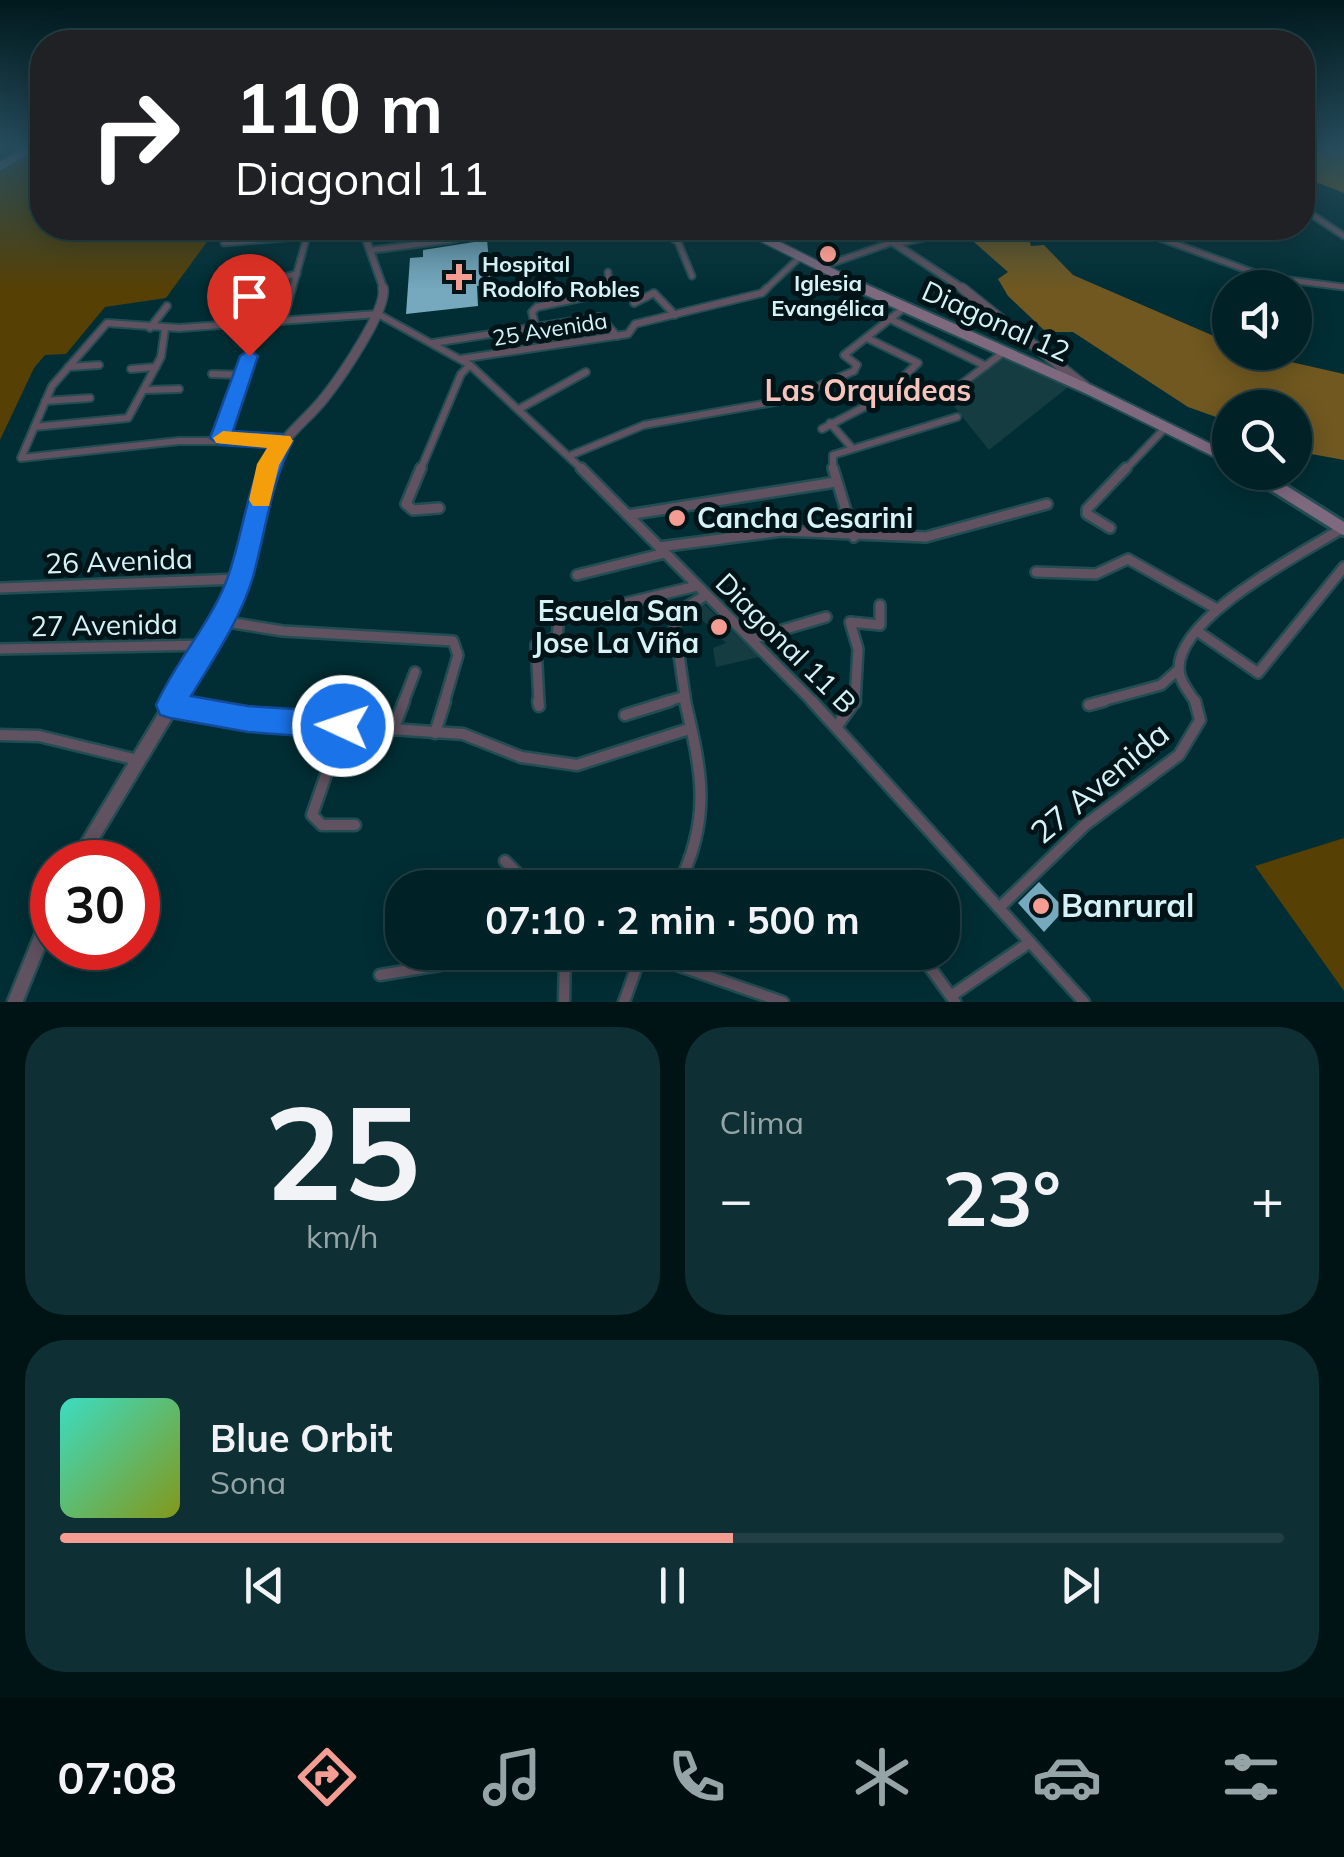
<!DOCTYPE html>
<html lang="es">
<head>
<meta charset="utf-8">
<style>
  body { margin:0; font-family:Mulish,sans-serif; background:#0e2f33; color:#f1f3f6; height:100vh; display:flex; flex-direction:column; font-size:38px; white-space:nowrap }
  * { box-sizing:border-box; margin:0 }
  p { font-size:32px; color:#95a4a7 }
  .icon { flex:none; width:55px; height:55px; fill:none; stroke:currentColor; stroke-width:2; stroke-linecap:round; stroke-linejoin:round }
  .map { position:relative; height:1002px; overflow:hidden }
  .panel { display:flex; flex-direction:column; gap:25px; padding:25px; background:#001315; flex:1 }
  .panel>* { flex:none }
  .guide { position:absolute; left:30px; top:30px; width:1285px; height:210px; border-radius:40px; box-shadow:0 5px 25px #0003,0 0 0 2px #223f44; background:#202124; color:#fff; overflow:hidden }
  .tools { position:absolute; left:1212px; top:270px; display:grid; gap:20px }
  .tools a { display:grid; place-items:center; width:100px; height:100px; border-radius:50%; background:#002227; box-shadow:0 5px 25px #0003,0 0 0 2px #223f44; font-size:50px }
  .speed { position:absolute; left:30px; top:840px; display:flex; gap:20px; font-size:50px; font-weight:700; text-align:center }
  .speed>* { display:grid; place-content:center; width:130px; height:130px; border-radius:50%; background:#002227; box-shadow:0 5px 25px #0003,0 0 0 2px #223f44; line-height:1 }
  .speed .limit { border:15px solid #d22; background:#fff; color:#111 }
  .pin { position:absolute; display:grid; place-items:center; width:85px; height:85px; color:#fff; margin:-102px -42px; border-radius:50% 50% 50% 0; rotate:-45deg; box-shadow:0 0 10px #0007 }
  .pin .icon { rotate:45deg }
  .me { position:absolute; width:110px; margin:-55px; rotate:273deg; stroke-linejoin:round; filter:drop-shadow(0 0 8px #0008) }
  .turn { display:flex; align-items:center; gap:35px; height:210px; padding:0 40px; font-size:45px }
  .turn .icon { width:130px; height:130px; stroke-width:2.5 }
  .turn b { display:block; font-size:70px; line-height:85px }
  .big { font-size:75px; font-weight:700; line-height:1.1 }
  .panel .widget { flex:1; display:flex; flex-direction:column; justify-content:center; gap:15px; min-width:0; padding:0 35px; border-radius:40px; background:#0e2f33 }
  .panel .dial { align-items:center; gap:0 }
  .dial b { font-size:130px; line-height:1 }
  .song { display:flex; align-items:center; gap:30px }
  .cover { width:120px; height:120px; border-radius:15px; background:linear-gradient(135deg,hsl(170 70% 55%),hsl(70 70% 35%)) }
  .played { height:10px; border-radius:5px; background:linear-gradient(90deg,#f59c93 55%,#223f44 55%) }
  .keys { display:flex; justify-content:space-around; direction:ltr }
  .heat { display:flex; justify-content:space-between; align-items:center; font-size:55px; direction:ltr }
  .panel .tiles { flex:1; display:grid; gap:25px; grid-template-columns:1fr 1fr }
  .widget:last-child { grid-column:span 2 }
  .trip { position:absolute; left:385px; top:870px; width:575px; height:100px; border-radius:40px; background:#002227; box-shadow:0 5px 25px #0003,0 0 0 2px #223f44; font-weight:700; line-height:100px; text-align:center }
  .tab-bar { display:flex; height:160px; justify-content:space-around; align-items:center; background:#000e10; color:#95a4a7 }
  .tab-bar .icon { width:70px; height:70px }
  .tab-bar .on { color:#f59c93 }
  .tab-bar b { font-size:45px; color:#f1f3f6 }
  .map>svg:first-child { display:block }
  .built { fill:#153c41 }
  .green { fill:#564004 }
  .forest { fill:#705820 }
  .building { fill:#76a9be }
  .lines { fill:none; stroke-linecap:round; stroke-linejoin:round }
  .minor-far3-casing { stroke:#224d53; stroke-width:9 }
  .minor-far2-casing { stroke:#224d53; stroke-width:10 }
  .minor-far1-casing { stroke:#224d53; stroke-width:14 }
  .minor-casing { stroke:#224d53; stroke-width:15 }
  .tertiary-far3-casing { stroke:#224d53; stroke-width:10 }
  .tertiary-far2-casing { stroke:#224d53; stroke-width:12 }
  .tertiary-far1-casing { stroke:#224d53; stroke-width:16 }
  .tertiary-casing { stroke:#224d53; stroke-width:19 }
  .secondary-far2-casing { stroke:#224d53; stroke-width:11 }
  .secondary-far1-casing { stroke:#224d53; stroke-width:14 }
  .secondary-casing { stroke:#224d53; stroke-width:18 }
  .minor-far3 { stroke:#605260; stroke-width:5 }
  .minor-far2 { stroke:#605260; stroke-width:6 }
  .minor-far1 { stroke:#605260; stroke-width:9 }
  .minor { stroke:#605260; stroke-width:10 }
  .tertiary-far3 { stroke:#605260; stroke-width:6 }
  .tertiary-far2 { stroke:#605260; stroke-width:9 }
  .tertiary-far1 { stroke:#605260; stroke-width:11 }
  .tertiary { stroke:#605260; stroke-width:14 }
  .secondary-far2 { stroke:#7f697f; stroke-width:8 }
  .secondary-far1 { stroke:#7f697f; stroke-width:10 }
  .secondary { stroke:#7f697f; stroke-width:12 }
  .route { fill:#1a73e8; stroke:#114b97; stroke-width:2.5 }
  .slow { fill:#f59e0b }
  .poi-dot { fill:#f59c93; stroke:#001417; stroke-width:4 }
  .labels { text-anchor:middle; stroke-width:10; stroke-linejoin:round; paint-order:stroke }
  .far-poi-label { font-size:22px; font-weight:bold; fill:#d5f2f6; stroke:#001417; text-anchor:start }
  .far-street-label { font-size:22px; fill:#d5f2f6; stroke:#001417 }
  .street-label { font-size:28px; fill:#d5f2f6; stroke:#001417 }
  .poi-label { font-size:28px; font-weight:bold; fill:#d5f2f6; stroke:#001417; text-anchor:start }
  .neighbourhood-label { font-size:30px; font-weight:bold; fill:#f7c3bd; stroke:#001417 }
  .near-street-label { font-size:32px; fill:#d5f2f6; stroke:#001417 }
  .near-poi-label { font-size:32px; font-weight:bold; fill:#d5f2f6; stroke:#001417; text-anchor:start }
</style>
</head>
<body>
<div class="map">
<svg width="1344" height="1002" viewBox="0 0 1344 1002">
  <rect width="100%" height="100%" fill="#002e34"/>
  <g class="built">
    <polygon points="1004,355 1072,384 989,450 948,399"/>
    <polygon points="703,603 759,657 716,667 713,648 726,643 692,610"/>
  </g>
  <g class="green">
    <polygon points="36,149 42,149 42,228 230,228 230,238 209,239 166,298 105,307 66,354 45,355 34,368 0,440 0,170"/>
    <polygon points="1344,838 1344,991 1255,866"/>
  </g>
  <g class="forest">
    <polygon points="1319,149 1344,149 1344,193 1313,181 1303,171 1303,152 1313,155"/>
    <polygon points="958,228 1025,228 1031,246 1044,245 1073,275 1230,343 1230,352 1251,353 1344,374 1344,460 1295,451 1295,408 1230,408 1230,422 1188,407 1073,332 1046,332 1008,296 998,279 1008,272"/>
  </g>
  <g class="building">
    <polygon points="487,240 489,260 522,257 524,267 490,271 490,284 477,286 478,306 406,314 410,258 423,257 423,250"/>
    <polygon points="1039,882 1065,909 1044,932 1018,903"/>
  </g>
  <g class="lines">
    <g class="minor-far3-casing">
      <g id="minor-far3">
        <polyline points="1302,208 1344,236"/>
        <polyline points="1132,228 1266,277 1344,287"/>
        <polyline points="666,234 678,242 692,276"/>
        <polyline points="881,234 913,228"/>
        <polyline points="224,243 365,231"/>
        <polyline points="896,244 931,236"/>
        <polyline points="373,250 451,240 498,228"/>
        <polyline points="821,267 893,242"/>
        <polyline points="608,272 609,290"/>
        <polyline points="259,290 275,279 297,274"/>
        <polyline points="292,290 307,236"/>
        <polyline points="765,290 800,257"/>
      </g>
    </g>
    <g class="minor-far2-casing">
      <g id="minor-far2">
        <polyline points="634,303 654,293 675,315"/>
        <polyline points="890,319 986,366"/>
        <polyline points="283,321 292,288"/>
        <polyline points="240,325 261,288"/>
        <polyline points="150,328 167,306"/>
        <polyline points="536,329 532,312 537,307 609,292 609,288"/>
        <polyline points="867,338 918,363 899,381"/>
        <polyline points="433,343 600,317 617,336"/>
        <polyline points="460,359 628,334 635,324 762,293 767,288"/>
        <polyline points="68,367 99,365"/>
        <polyline points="131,369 156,367"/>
        <polyline points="212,374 243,375"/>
        <polyline points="145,390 179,389"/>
        <polyline points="947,395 1004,352"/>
        <polyline points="45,401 90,398"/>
        <polyline points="519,409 586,372"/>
        <polyline points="830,423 852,448"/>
        <polyline points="34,427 128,418 161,357 165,329"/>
        <polyline points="822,429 878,400"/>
        <polyline points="220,438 249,356 255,324"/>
        <polyline points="282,441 179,441 21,458 52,386 107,323 179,328 378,314 470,365 584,471"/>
        <polyline points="569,456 644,425 785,400 854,371 857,365 844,355 904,308"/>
        <polyline points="420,471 461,374 470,365"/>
        <polyline points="833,471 833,455 957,417"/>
        <polyline points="1124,471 1166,427"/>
      </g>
    </g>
    <g class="minor-far1-casing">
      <g id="minor-far1">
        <polyline points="421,468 406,504 413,510 439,508"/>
        <polyline points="581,468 814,703"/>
        <polyline points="833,468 854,537"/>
        <polyline points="628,515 836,482"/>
        <polyline points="1110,528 1087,514 1087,509 1126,468"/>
        <polyline points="659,547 782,531 926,537 1047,504"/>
        <polyline points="1036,572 1096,574 1128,559 1217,609"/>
        <polyline points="577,575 665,553"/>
        <polyline points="0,588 239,579"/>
        <polyline points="221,621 283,631 453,641 458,655 444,703"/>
        <polyline points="1197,631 1258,673 1344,567"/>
        <polyline points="752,639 826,617"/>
        <polyline points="0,649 209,645"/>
        <polyline points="403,703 415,672"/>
        <polyline points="539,703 536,645 557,637 559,619 697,586"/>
        <polyline points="662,703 682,697"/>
        <polyline points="686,703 674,621 680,611 706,595"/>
        <polyline points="855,703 858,649 850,622 880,625 880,605"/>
        <polyline points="1095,703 1161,685 1179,669"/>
        <path d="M 1196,703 C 1190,693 1179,681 1179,669 C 1178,616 1301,554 1341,529"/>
      </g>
    </g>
    <g class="minor-casing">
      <g id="minor">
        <polyline points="538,701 539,706"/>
        <polyline points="812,701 1084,1002"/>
        <polyline points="170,705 248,719 463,734 521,757 577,765 689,729"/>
        <polyline points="1089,705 1104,701"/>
        <polyline points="625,715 670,701"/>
        <polyline points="343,726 312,815 322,825 355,825"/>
        <polyline points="837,726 855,701"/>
        <polyline points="393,730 404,701"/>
        <polyline points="435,733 445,701"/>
        <polyline points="0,735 39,736 138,760"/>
        <polyline points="505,861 532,888"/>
        <path d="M 677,888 C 712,819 702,773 685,701"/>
        <polyline points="999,908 1085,825 1179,755 1200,720 1195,701"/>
        <polyline points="919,952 955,1002"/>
        <polyline points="642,953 783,1002"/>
        <polyline points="380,975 519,952"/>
        <polyline points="951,996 1030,942"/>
        <polyline points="564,1002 565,952"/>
        <polyline points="624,1002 642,952"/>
      </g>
    </g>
    <g class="tertiary-far3-casing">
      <g id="tertiary-far3">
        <polyline points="362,228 384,290"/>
        <polyline points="871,228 965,290"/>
      </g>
    </g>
    <g class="tertiary-far2-casing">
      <g id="tertiary-far2">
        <polyline points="962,288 1085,386"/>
        <path d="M 268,471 C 277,439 306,422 325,397 C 340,378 388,309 383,288"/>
      </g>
    </g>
    <g class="tertiary-far1-casing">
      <polyline id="tertiary-far1" points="173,703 217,630 242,572 269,468"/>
    </g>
    <g class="tertiary-casing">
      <g id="tertiary">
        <polyline points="77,862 174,701"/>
        <polyline points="15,1002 52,911"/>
      </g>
    </g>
    <g class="secondary-far2-casing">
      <g id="secondary-far2">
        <polyline points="0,166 30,149"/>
        <polyline points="743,228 867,290"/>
      </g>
    </g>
    <g class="secondary-far1-casing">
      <polyline id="secondary-far1" points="862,288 1090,390 1230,459"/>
    </g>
    <g class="secondary-casing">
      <polyline id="secondary" points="1253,472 1344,529"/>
    </g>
    <use href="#minor-far3" class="minor-far3"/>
    <use href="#minor-far2" class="minor-far2"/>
    <use href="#minor-far1" class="minor-far1"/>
    <use href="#minor" class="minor"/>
    <use href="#tertiary-far3" class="tertiary-far3"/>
    <use href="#tertiary-far2" class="tertiary-far2"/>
    <use href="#tertiary-far1" class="tertiary-far1"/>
    <use href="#tertiary" class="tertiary"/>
    <use href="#secondary-far2" class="secondary-far2"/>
    <use href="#secondary-far1" class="secondary-far1"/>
    <use href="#secondary" class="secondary"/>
  </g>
  <linearGradient id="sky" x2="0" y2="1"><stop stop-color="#00191d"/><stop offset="0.51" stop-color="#264c5c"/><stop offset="1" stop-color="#264c5c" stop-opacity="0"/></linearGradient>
  <rect width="1344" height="290" fill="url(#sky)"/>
  <path class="route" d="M 249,350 L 258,356 L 233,431 L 282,434 L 293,441 C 270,485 266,530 253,577 C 240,620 214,658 191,696 L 248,706 L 343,712 L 353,716 L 357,726 L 353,735 L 343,739 L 248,732 L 170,718 L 160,715 L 156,705 C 175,662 208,627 226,582 C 243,537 245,491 268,448 L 220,445 L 210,438 L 240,356 Z"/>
  <polygon class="slow" points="223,431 290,436 293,441 279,465 269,506 253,506 249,500 257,464 267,448 216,443 213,438"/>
  <g class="poi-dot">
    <circle cx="828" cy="254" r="10"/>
    <path d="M454 262h10v10h10v10h-10v10h-10v-10h-10v-10h10z"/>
    <circle cx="677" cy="518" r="10"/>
    <circle cx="719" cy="627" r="10"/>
    <circle cx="1041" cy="906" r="10"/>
  </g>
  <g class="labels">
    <g class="far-poi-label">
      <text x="482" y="272">Hospital<tspan x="482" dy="25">Rodolfo Robles</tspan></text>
      <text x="828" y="291" text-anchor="middle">Iglesia<tspan x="828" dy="25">Evangélica</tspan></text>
    </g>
    <g class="far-street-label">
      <text transform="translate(550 329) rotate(-9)" y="8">25 Avenida</text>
    </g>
    <g class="street-label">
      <text transform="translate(996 321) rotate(24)" y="10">Diagonal 12</text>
      <text transform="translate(119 561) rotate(-2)" y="10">26 Avenida</text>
      <text transform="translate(104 625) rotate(-1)" y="10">27 Avenida</text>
      <text transform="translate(786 643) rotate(45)" y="10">Diagonal 11 B</text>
    </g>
    <g class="poi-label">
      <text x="697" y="528">Cancha Cesarini</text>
      <text x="699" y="621" text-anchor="end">Escuela San<tspan x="699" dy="32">Jose La Viña</tspan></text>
    </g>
    <g class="neighbourhood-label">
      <text x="868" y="401">Las Orquídeas</text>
    </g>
    <g class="near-street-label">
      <text transform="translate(1100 783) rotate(-40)" y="11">27 Avenida</text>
    </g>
    <g class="near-poi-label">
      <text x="1061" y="917">Banrural</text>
    </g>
  </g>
</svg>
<div class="tools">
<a><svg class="icon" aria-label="sound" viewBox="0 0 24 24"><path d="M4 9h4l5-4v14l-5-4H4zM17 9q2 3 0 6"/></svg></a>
<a><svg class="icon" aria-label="search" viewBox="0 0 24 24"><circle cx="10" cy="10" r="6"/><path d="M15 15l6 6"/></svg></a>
</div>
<div class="speed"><div class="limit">30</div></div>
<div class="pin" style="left:249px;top:356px;background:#d93025"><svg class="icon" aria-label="arrive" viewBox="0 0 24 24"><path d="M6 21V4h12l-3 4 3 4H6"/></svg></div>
<svg class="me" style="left:343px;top:726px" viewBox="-20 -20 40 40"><circle r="17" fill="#1a73e8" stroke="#fff" stroke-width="3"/><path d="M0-11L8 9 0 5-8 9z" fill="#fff"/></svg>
<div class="trip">07:10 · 2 min · 500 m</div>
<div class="guide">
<div class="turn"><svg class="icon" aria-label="right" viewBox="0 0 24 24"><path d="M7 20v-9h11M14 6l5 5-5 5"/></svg><div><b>110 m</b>Diagonal 11</div></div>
</div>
</div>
<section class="panel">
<div class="tiles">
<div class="widget dial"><b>25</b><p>km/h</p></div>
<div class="widget"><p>Clima</p>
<div class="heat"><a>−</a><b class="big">23°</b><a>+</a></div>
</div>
<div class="widget">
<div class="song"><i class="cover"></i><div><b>Blue Orbit</b><p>Sona</p></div></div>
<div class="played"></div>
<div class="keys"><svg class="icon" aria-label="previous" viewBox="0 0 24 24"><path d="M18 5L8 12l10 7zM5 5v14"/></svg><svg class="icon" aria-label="pause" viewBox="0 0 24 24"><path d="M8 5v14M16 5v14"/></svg><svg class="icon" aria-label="next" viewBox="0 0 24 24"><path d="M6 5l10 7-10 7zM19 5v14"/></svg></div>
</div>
</div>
</section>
<nav class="tab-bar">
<b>07:08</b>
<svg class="icon on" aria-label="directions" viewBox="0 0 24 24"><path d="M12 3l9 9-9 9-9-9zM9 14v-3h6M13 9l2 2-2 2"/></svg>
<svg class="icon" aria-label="music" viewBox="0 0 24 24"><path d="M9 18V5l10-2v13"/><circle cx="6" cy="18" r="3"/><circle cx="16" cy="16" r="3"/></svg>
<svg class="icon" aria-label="phone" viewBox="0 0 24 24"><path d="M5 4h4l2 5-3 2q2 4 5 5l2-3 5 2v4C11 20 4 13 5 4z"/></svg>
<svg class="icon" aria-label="climate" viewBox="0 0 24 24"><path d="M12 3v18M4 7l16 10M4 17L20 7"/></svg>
<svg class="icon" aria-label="car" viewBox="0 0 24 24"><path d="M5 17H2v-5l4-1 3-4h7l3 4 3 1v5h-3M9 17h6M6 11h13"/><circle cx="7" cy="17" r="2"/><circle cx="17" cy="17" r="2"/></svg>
<svg class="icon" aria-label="filters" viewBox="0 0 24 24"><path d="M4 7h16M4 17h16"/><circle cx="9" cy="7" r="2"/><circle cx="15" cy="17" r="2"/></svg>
</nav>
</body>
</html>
